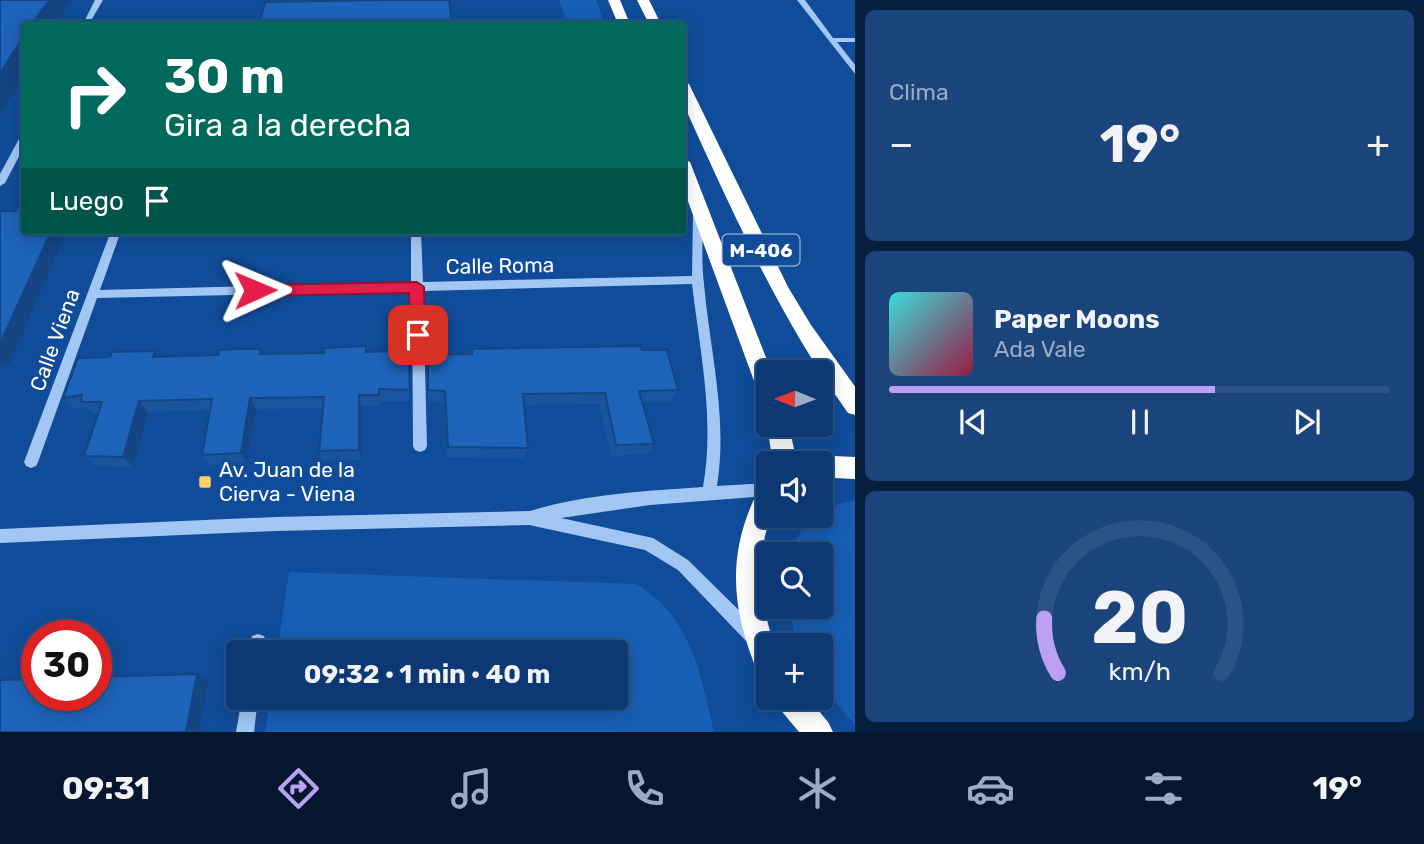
<!DOCTYPE html>
<html lang="es">
<head>
<meta charset="utf-8">
<style>
  body { margin:0; font-family:Rubik,sans-serif; background:#1a447b; color:#f1f3f6; height:100vh; display:flex; flex-direction:column; font-size:26px; white-space:nowrap }
  * { box-sizing:border-box; margin:0 }
  p { font-size:23px; color:#9aacc4 }
  .icon { flex:none; width:38px; height:38px; fill:none; stroke:currentColor; stroke-width:2; stroke-linecap:round; stroke-linejoin:round }
  .map { position:relative; flex:1; overflow:hidden }
  .side { display:flex; flex-direction:column; gap:10px; padding:10px; background:#071f3f; width:569px }
  .side>* { flex:none }
  .guide { position:absolute; left:21px; top:21px; width:665px; height:214px; border-radius:7px; box-shadow:0 4px 18px #0003,0 0 0 2px #2c5385; background:#00695c; color:#fff; overflow:hidden }
  .needle { width:46px; rotate:271deg }
  .buttons { position:absolute; left:756px; top:360px; display:grid; gap:14px }
  .buttons a { display:grid; place-items:center; width:77px; height:77px; border-radius:7px; background:#0c3973; box-shadow:0 4px 18px #0003,0 0 0 2px #2c5385; font-size:35px }
  .speed { position:absolute; left:21px; top:620px; display:flex; gap:14px; font-size:35px; font-weight:700; text-align:center }
  .speed>* { display:grid; place-content:center; width:91px; height:91px; border-radius:50%; background:#0c3973; box-shadow:0 4px 18px #0003,0 0 0 2px #2c5385; line-height:1 }
  .speed .limit { border:10px solid #d22; background:#fff; color:#111 }
  .pin { position:absolute; display:grid; place-items:center; width:60px; height:60px; color:#fff; margin:-30px; border-radius:14px; box-shadow:0 4px 10px #0006 }
  .me { position:absolute; width:77px; margin:-38px; rotate:89deg; stroke-linejoin:round; filter:drop-shadow(0 0 5px #0008) }
  .turn { display:flex; align-items:center; gap:24px; height:147px; padding:0 28px; font-size:32px }
  .turn .icon { width:91px; height:91px; stroke-width:2.5 }
  .turn b { display:block; font-size:49px; line-height:60px }
  .then { display:flex; align-items:center; height:66px; padding:0 28px; background:#0003; gap:14px; font-size:26px }
  .big { font-size:52px; font-weight:700; line-height:1.1 }
  .side .card { flex:1; display:flex; flex-direction:column; justify-content:center; gap:10px; min-width:0; padding:0 24px; border-radius:10px; background:#1a447b }
  .side .dial { align-items:center; gap:0 }
  .dial svg { height:182px; overflow:visible; fill:none; stroke:#2c5385; stroke-width:7; stroke-linecap:round; text-anchor:middle }
  .dial text { fill:#f1f3f6; stroke:none }
  .song { display:flex; align-items:center; gap:21px }
  .cover { width:84px; height:84px; border-radius:10px; background:linear-gradient(135deg,hsl(180 70% 55%),hsl(340 70% 35%)) }
  .played { height:7px; border-radius:4px; background:linear-gradient(90deg,#bca0f2 65%,#2c5385 65%) }
  .keys { display:flex; justify-content:space-around; direction:ltr }
  .heat { display:flex; justify-content:space-between; align-items:center; font-size:38px; direction:ltr }
  .trip { position:absolute; left:226px; top:640px; width:402px; height:70px; border-radius:7px; background:#0c3973; box-shadow:0 4px 18px #0003,0 0 0 2px #2c5385; font-weight:700; line-height:70px; text-align:center }
  .dock { display:flex; height:112px; justify-content:space-around; align-items:center; background:#05172e; color:#9aacc4 }
  .dock .icon { width:49px; height:49px }
  .dock .active { color:#bca0f2 }
  .dock b { font-size:32px; color:#f1f3f6 }
  main { display:flex; flex:1; min-height:0 }
  .map>svg:first-child { display:block }
  .green { fill:#175eb4 }
  .lines { fill:none; stroke-linecap:round; stroke-linejoin:round }
  .minor { fill:#a2c7f5; fill-rule:evenodd }
  .highway { fill:#fff; fill-rule:evenodd }
  .wall { fill:#19559f }
  .shaded-wall { fill:#144582 }
  .building { fill:#1d63b9; stroke:#144582; stroke-width:2 }
  .route { fill:#e11d48; stroke:#92132f; stroke-width:2 }
  .poi-dot { fill:#ffd265; stroke:#104c99; stroke-width:2.5 }
  .labels { text-anchor:middle; stroke-width:7; stroke-linejoin:round; paint-order:stroke }
  .shield { fill:#104c99; stroke:#b7c9e0; stroke-width:2 }
  .shield-label { font-size:19px; font-weight:bold; fill:#fff }
  .street-label { font-size:21px; fill:#fff; stroke:#104c99 }
  .poi-label { font-size:21px; fill:#fff; stroke:#104c99; text-anchor:start }
</style>
</head>
<body>
<main>
<div class="map">
<svg width="856" height="732" viewBox="0 0 856 732">
  <rect width="100%" height="100%" fill="#104c99"/>
  <g class="green">
    <polygon points="559,0 596,0 605,24 567,24"/>
    <path d="M 855,501 L 856,501 L 855,725 L 821,685 L 821,646 L 800,646 L 794,635 L 789,607 L 821,607 L 821,555 L 791,555 C 795,527 828,502 855,501 Z"/>
    <path d="M 289,572 L 636,584 C 691,616 701,674 714,732 L 265,732 L 270,698 L 616,698 L 616,653 L 277,653 Z"/>
  </g>
  <g class="lines">
    <g class="minor">
      <polygon points="95,0 103,0 89,24 83,24"/>
      <polygon points="797,0 805,0 833,38 856,38 856,42 837,42 856,66 856,75"/>
      <polygon points="24,136 24,147 5,183 0,186 0,174 19,139"/>
      <path d="M 698,211 L 703,214 C 703,237 701,261 704,284 C 710,352 728,417 717,486 L 768,483 L 768,496 L 650,505 L 561,518 L 653,538 L 688,560 L 758,629 L 760,635 L 758,641 L 752,643 L 746,641 L 678,570 L 645,550 L 529,525 L 276,531 L 0,543 L 0,529 L 276,517 L 530,511 C 585,494 646,491 703,487 C 715,419 700,352 692,284 L 423,291 L 427,446 L 425,450 L 420,452 L 415,450 L 413,446 L 412,291 L 97,298 L 38,462 L 36,466 L 31,468 L 26,466 L 24,462 L 111,231 L 121,231 L 100,290 L 411,282 L 411,231 L 421,231 L 423,282 L 692,276 L 693,214 Z"/>
      <polygon points="258,634 264,636 266,642 264,653 248,653 252,636"/>
      <polygon points="242,698 258,698 254,732 236,732"/>
    </g>
    <g class="highway">
      <polygon points="608,0 620,0 630,24 618,24"/>
      <polygon points="637,0 649,0 661,24 649,24"/>
      <path d="M 682,80 L 689,84 L 788,287 L 811,325 L 856,388 L 856,415 L 848,413 C 779,317 731,209 682,101 Z"/>
      <polygon points="682,157 690,162 772,373 768,373 768,398 760,395 757,389 682,185"/>
      <polygon points="768,422 768,425 789,425 797,464 773,464 767,425"/>
      <polygon points="834,456 856,457 856,479 834,478 821,482 821,464 813,463"/>
      <path d="M 768,486 L 768,516 L 771,516 C 755,558 760,605 775,646 L 768,646 L 768,677 L 758,673 C 731,608 726,553 759,489 Z"/>
      <polygon points="775,698 808,698 828,722 833,732 799,732 779,708"/>
    </g>
  </g>
  <g class="wall">
    <polygon points="366,346 367,352 398,356 409,356 410,401 381,401 380,406 361,406 361,460 323,461 319,451 323,408 256,409 247,463 209,465 202,455 210,410 148,412 133,467 95,466 84,456 98,413 92,413 87,408 74,409 63,398 110,357 324,353"/>
    <polygon points="472,349 642,350 678,390 671,402 642,402 654,444 647,454 611,456 599,404 524,405 528,448 524,458 447,457 444,402 428,401 428,355 471,354"/>
  </g>
  <g class="shaded-wall">
    <polygon points="49,0 71,0 56,24 32,24"/>
    <polygon points="24,36 24,76 0,115 0,73"/>
    <polygon points="51,231 63,231 65,235 10,363 2,365 0,369 0,344"/>
    <polygon points="359,395 361,406 361,460 359,450"/>
    <polygon points="250,398 256,409 247,463 241,453"/>
    <polygon points="139,401 148,412 133,467 123,457"/>
    <polygon points="197,674 209,679 199,732 186,732"/>
  </g>
  <g class="building">
    <polygon points="0,0 49,0 32,24 24,24 24,36 0,73"/>
    <polygon points="388,0 449,0 452,24 259,24 265,2"/>
    <polygon points="24,194 24,231 51,231 0,344 0,211 16,211"/>
    <polygon points="366,346 366,352 398,351 398,356 409,356 410,390 379,389 379,395 359,395 359,450 319,451 324,397 250,398 241,453 202,455 212,399 139,401 123,457 84,456 102,402 81,402 82,395 63,398 78,358 110,357 112,352 155,351 153,357 218,355 219,350 239,349 261,349 260,354 324,353 324,348"/>
    <polygon points="640,346 642,350 667,350 678,390 639,391 654,444 616,445 605,393 523,394 528,448 448,447 445,391 428,390 428,355 472,354 472,349"/>
    <polygon points="197,674 186,732 0,732 0,680 37,679 37,695 96,695 96,677"/>
  </g>
  <polygon class="route" points="417,282 424,287 425,335 418,341 410,335 409,293 255,296 247,290 255,285"/>
  <rect class="poi-dot" x="198" y="475" width="14" height="14" rx="3.5"/>
  <g class="labels">
    <rect class="shield" x="722.5" y="234.5" width="77" height="31" rx="5"/>
    <g class="shield-label">
      <text x="761" y="257">M-406</text>
    </g>
    <g class="street-label">
      <text transform="translate(500 266) rotate(-1)" y="7">Calle Roma</text>
      <text transform="translate(55 340) rotate(-70)" y="7">Calle Viena</text>
    </g>
    <g class="poi-label">
      <text x="219" y="477">Av. Juan de la<tspan x="219" dy="24">Cierva - Viena</tspan></text>
    </g>
  </g>
</svg>
<div class="buttons">
<a><svg class="needle" viewBox="-14 -14 28 28"><path d="M0-13l5 13h-10z" fill="#e53935"/><path d="M0 13l5-13h-10z" fill="#9aacc4"/></svg></a>
<a><svg class="icon" aria-label="sound" viewBox="0 0 24 24"><path d="M4 9h4l5-4v14l-5-4H4zM17 9q2 3 0 6"/></svg></a>
<a><svg class="icon" aria-label="search" viewBox="0 0 24 24"><circle cx="10" cy="10" r="6"/><path d="M15 15l6 6"/></svg></a>
<a>+</a>
</div>
<div class="speed"><div class="limit">30</div></div>
<div class="pin" style="left:418px;top:335px;background:#d93025"><svg class="icon" aria-label="arrive" viewBox="0 0 24 24"><path d="M6 21V4h12l-3 4 3 4H6"/></svg></div>
<svg class="me" style="left:255px;top:290px" viewBox="-20 -20 40 40"><path d="M0-17L14 15 0 8-14 15z" fill="#e11d48" stroke="#fff" stroke-width="4"/></svg>
<div class="trip">09:32 · 1 min · 40 m</div>
<div class="guide">
<div class="turn"><svg class="icon" aria-label="right" viewBox="0 0 24 24"><path d="M7 20v-9h11M14 6l5 5-5 5"/></svg><div><b>30 m</b>Gira a la derecha</div></div>
<div class="then">Luego<svg class="icon" aria-label="arrive" viewBox="0 0 24 24"><path d="M6 21V4h12l-3 4 3 4H6"/></svg></div>
</div>
</div>
<section class="side">
<div class="card"><p>Clima</p>
<div class="heat"><a>−</a><b class="big">19°</b><a>+</a></div>
</div>
<div class="card">
<div class="song"><i class="cover"></i><div><b>Paper Moons</b><p>Ada Vale</p></div></div>
<div class="played"></div>
<div class="keys"><svg class="icon" aria-label="previous" viewBox="0 0 24 24"><path d="M18 5L8 12l10 7zM5 5v14"/></svg><svg class="icon" aria-label="pause" viewBox="0 0 24 24"><path d="M8 5v14M16 5v14"/></svg><svg class="icon" aria-label="next" viewBox="0 0 24 24"><path d="M6 5l10 7-10 7zM19 5v14"/></svg></div>
</div>
<div class="card dial"><svg viewBox="0 0 100 80">
<path d="M14 69A42 42 0 1 1 86 69"/>
<path d="M14 69A42 42 0 0 1 8 45" stroke="#bca0f2"/>
<text x="50" y="56" font-size="32" font-weight="700">20</text>
<text x="50" y="72" font-size="11">km/h</text>
</svg></div>
</section>
</main>
<nav class="dock">
<b>09:31</b>
<svg class="icon active" aria-label="directions" viewBox="0 0 24 24"><path d="M12 3l9 9-9 9-9-9zM9 14v-3h6M13 9l2 2-2 2"/></svg>
<svg class="icon" aria-label="music" viewBox="0 0 24 24"><path d="M9 18V5l10-2v13"/><circle cx="6" cy="18" r="3"/><circle cx="16" cy="16" r="3"/></svg>
<svg class="icon" aria-label="phone" viewBox="0 0 24 24"><path d="M5 4h4l2 5-3 2q2 4 5 5l2-3 5 2v4C11 20 4 13 5 4z"/></svg>
<svg class="icon" aria-label="climate" viewBox="0 0 24 24"><path d="M12 3v18M4 7l16 10M4 17L20 7"/></svg>
<svg class="icon" aria-label="car" viewBox="0 0 24 24"><path d="M5 17H2v-5l4-1 3-4h7l3 4 3 1v5h-3M9 17h6M6 11h13"/><circle cx="7" cy="17" r="2"/><circle cx="17" cy="17" r="2"/></svg>
<svg class="icon" aria-label="filters" viewBox="0 0 24 24"><path d="M4 7h16M4 17h16"/><circle cx="9" cy="7" r="2"/><circle cx="15" cy="17" r="2"/></svg>
<b>19°</b>
</nav>
</body>
</html>
